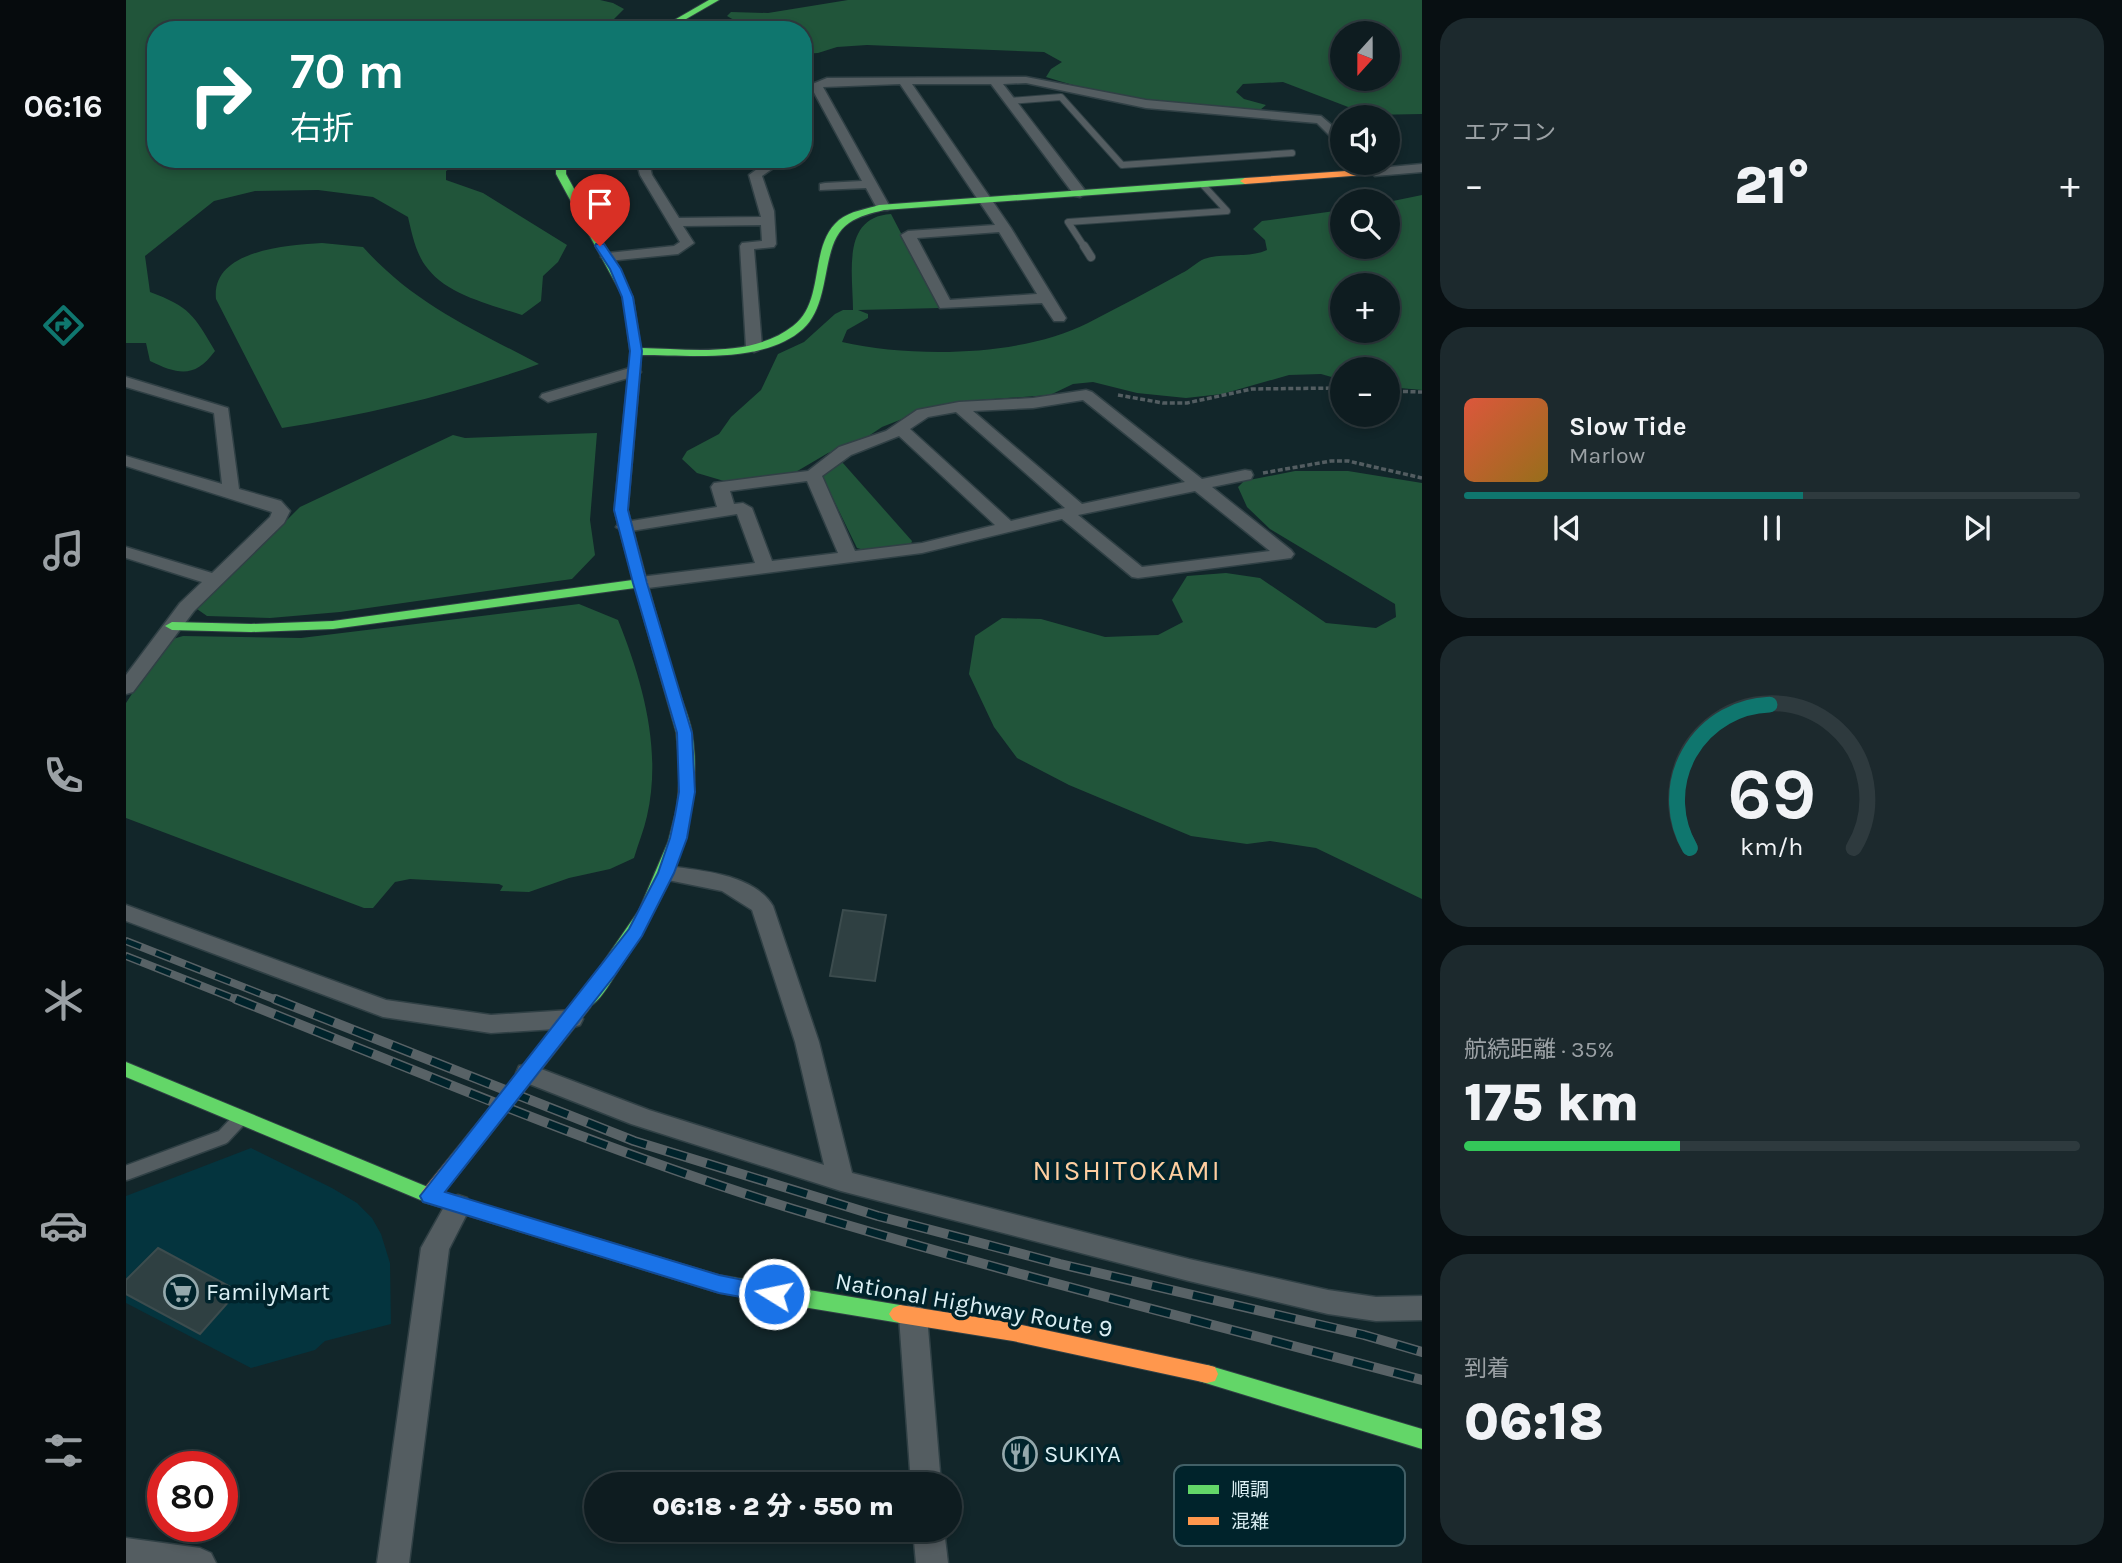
<!DOCTYPE html>
<html lang="ja">
<head>
<meta charset="utf-8">
<style>
  body { margin:0; font-family:Karla,"Noto Sans JP",sans-serif; background:#1c292d; color:#f1f3f6; height:100vh; display:flex; flex-direction:column; font-size:26px; white-space:nowrap }
  * { box-sizing:border-box; margin:0 }
  p { font-size:23px; color:#9ba1a5 }
  .icon { flex:none; width:38px; height:38px; fill:none; stroke:currentColor; stroke-width:2; stroke-linecap:round; stroke-linejoin:round }
  .map { position:relative; flex:1; overflow:hidden }
  .details { display:flex; flex-direction:column; gap:18px; padding:18px; background:#080f12; width:700px }
  .details>* { flex:none }
  .top-card { position:absolute; left:21px; top:21px; width:665px; height:147px; border-radius:28px; box-shadow:0 4px 10px #0003,0 0 0 2px #2e3a3e; background:#0f766e; color:#fff; overflow:hidden }
  .needle { width:46px; rotate:201deg }
  .tools { position:absolute; left:1204px; top:21px; display:grid; gap:14px }
  .tools a { display:grid; place-items:center; width:70px; height:70px; border-radius:50%; background:#0e1c20; box-shadow:0 4px 10px #0003,0 0 0 2px #2e3a3e; font-size:35px }
  .speed { position:absolute; left:21px; top:1451px; display:flex; gap:14px; font-size:35px; font-weight:700; text-align:center }
  .speed>* { display:grid; place-content:center; width:91px; height:91px; border-radius:50%; background:#0e1c20; box-shadow:0 4px 10px #0003,0 0 0 2px #2e3a3e; line-height:1 }
  .speed .limit { border:10px solid #d22; background:#fff; color:#111 }
  .pin { position:absolute; display:grid; place-items:center; width:60px; height:60px; color:#fff; margin:-72px -30px; border-radius:50% 50% 50% 0; rotate:-45deg; box-shadow:0 0 7px #0007 }
  .pin .icon { rotate:45deg }
  .me { position:absolute; width:77px; margin:-38px; rotate:280deg; stroke-linejoin:round; filter:drop-shadow(0 0 5px #0008) }
  .turn { display:flex; align-items:center; gap:24px; height:147px; padding:0 28px; font-size:32px }
  .turn .icon { width:91px; height:91px; stroke-width:2.5 }
  .turn b { display:block; font-size:49px; line-height:60px }
  .big { font-size:52px; font-weight:800; line-height:1.1 }
  .details .tile { flex:1; display:flex; flex-direction:column; justify-content:center; gap:10px; min-width:0; padding:0 24px; border-radius:28px; background:#1c292d }
  .details .dial { align-items:center; gap:0 }
  .dial svg { height:182px; overflow:visible; fill:none; stroke:#2e3a3e; stroke-width:7; stroke-linecap:round; text-anchor:middle }
  .dial text { fill:#f1f3f6; stroke:none }
  .song { display:flex; align-items:center; gap:21px }
  .cover { width:84px; height:84px; border-radius:10px; background:linear-gradient(135deg,hsl(10 70% 55%),hsl(40 70% 35%)) }
  .played { height:7px; border-radius:4px; background:linear-gradient(90deg,#0f766e 55%,#2e3a3e 55%) }
  .keys { display:flex; justify-content:space-around; direction:ltr }
  .heat { display:flex; justify-content:space-between; align-items:center; font-size:38px; direction:ltr }
  .charge { height:10px; border-radius:5px; background:linear-gradient(90deg,#34c759 35%,#2e3a3e 0) }
  .trip { position:absolute; left:458px; top:1472px; width:378px; height:70px; border-radius:35px; background:#0e1c20; box-shadow:0 4px 10px #0003,0 0 0 2px #2e3a3e; font-weight:800; line-height:70px; text-align:center }
  main { display:flex; flex:1; min-height:0 }
  .dock { display:flex; flex-direction:column; width:126px; justify-content:space-around; align-items:center; background:#060b0d; color:#9ba1a5 }
  .dock .icon { width:49px; height:49px }
  .dock .current { color:#0f766e }
  .dock b { font-size:32px; color:#f1f3f6 }
  .map>svg:first-child { display:block }
  .built { fill:#04343e }
  .green { fill:#21553a; fill-rule:evenodd }
  .building { fill:#2f4042; stroke:#3c4c4e; stroke-width:2 }
  .lines { fill:none; stroke-linecap:round; stroke-linejoin:round }
  .lane-far2-casing { stroke:#304045; stroke-width:8 }
  .lane-far1-casing { stroke:#304045; stroke-width:10 }
  .lane-casing { stroke:#304045; stroke-width:17 }
  .street-casing { stroke:#304045; stroke-width:3 }
  .fast-casing { stroke:#304045; stroke-width:2 }
  .slow-casing { stroke:#304045; stroke-width:2 }
  .path { stroke:#535d61; stroke-width:3.5; stroke-dasharray:5 2.5; stroke-linecap:butt }
  .lane-far2 { stroke:#545d61; stroke-width:6 }
  .lane-far1 { stroke:#545d61; stroke-width:8 }
  .lane { stroke:#545d61; stroke-width:14 }
  .street { fill:#545d61; fill-rule:evenodd }
  .fast { fill:#63d668; fill-rule:evenodd }
  .slow { fill:#ff974d; fill-rule:evenodd }
  .rail-far1-casing { stroke:#586266; stroke-width:8 }
  .rail-casing { stroke:#586266; stroke-width:10 }
  .rail-far1 { stroke:#00232b; stroke-width:5; stroke-dasharray:16; stroke-linecap:butt }
  .rail { stroke:#00232b; stroke-width:7; stroke-dasharray:21; stroke-linecap:butt }
  .route { fill:#1a73e8; stroke:#114b97; stroke-width:2 }
  .labels { text-anchor:middle; stroke-width:7; stroke-linejoin:round; paint-order:stroke }
  .near-poi-label { font-size:24px; fill:#dbeff4; stroke:#00232b; text-anchor:start }
  .near-street-label { font-size:24px; fill:#dbeff4; stroke:#00232b }
  .near-neighbourhood-label { font-size:28px; letter-spacing:2px; fill:#fdcea0; stroke:#00232b }
  .key { fill:#00232b; stroke:#426067; stroke-width:2 }
  .key-label { font-size:19px; fill:#dbeff4 }
</style>
</head>
<body>
<main>
<nav class="dock">
<b>06:16</b>
<svg class="icon current" aria-label="directions" viewBox="0 0 24 24"><path d="M12 3l9 9-9 9-9-9zM9 14v-3h6M13 9l2 2-2 2"/></svg>
<svg class="icon" aria-label="music" viewBox="0 0 24 24"><path d="M9 18V5l10-2v13"/><circle cx="6" cy="18" r="3"/><circle cx="16" cy="16" r="3"/></svg>
<svg class="icon" aria-label="phone" viewBox="0 0 24 24"><path d="M5 4h4l2 5-3 2q2 4 5 5l2-3 5 2v4C11 20 4 13 5 4z"/></svg>
<svg class="icon" aria-label="climate" viewBox="0 0 24 24"><path d="M12 3v18M4 7l16 10M4 17L20 7"/></svg>
<svg class="icon" aria-label="car" viewBox="0 0 24 24"><path d="M5 17H2v-5l4-1 3-4h7l3 4 3 1v5h-3M9 17h6M6 11h13"/><circle cx="7" cy="17" r="2"/><circle cx="17" cy="17" r="2"/></svg>
<svg class="icon" aria-label="filters" viewBox="0 0 24 24"><path d="M4 7h16M4 17h16"/><circle cx="9" cy="7" r="2"/><circle cx="15" cy="17" r="2"/></svg>
</nav>
<div class="map">
<svg width="1296" height="1563" viewBox="0 0 1296 1563">
  <rect width="100%" height="100%" fill="#12262a"/>
  <polygon class="built" points="125,1148 206,1188 231,1203 246,1218 255,1234 264,1263 265,1324 199,1341 189,1350 125,1368 0,1303 0,1196"/>
  <g class="green">
    <path d="M 0,0 L 474,0 L 487,3 L 498,9 L 477,30 L 30,30 L 30,159 L 339,159 L 320,171 L 320,180 L 357,193 L 441,245 L 432,262 L 417,276 L 415,301 L 396,315 C 366,305 322,295 302,269 C 290,255 286,234 282,217 L 247,197 L 192,190 L 129,191 L 88,201 L 19,256 L 24,292 C 64,307 68,315 89,351 C 69,378 53,375 24,361 L 20,343 L 0,343 Z"/>
    <path d="M 722,0 L 1296,0 L 1296,114 L 1243,115 L 1157,82 L 1117,84 L 1110,92 L 1118,99 L 1140,105 L 1134,110 C 1061,104 990,100 920,77 L 925,69 L 936,62 L 918,52 L 741,45 L 711,47 L 692,53 L 677,54 L 677,30 C 652,30 624,30 601,16 L 605,12 L 642,13 ZM 1216,33 L 1262,33 L 1262,79 L 1216,79 Z"/>
    <path d="M 1296,195 L 1296,390 L 1262,387 L 1262,369 L 1216,369 L 1216,380 L 1195,374 L 1163,375 L 1096,394 L 1060,398 L 1011,393 L 967,382 L 947,384 L 924,395 L 839,401 L 809,406 L 756,427 L 732,443 L 702,453 L 668,473 L 642,479 L 598,481 L 571,473 L 556,459 L 561,451 L 593,434 L 605,417 L 635,390 L 652,354 L 678,342 L 709,314 L 717,310 L 727,310 C 727,274 715,217 765,214 L 814,308 L 732,310 L 742,314 L 742,318 L 721,330 L 716,342 C 787,358 895,357 962,323 C 993,307 1025,290 1056,273 C 1063,270 1071,262 1078,259 C 1099,252 1121,259 1141,250 L 1139,240 L 1127,229 L 1136,221 L 1216,210 L 1216,247 L 1262,247 L 1262,202 ZM 1216,285 L 1262,285 L 1262,331 L 1216,331 Z"/>
    <path d="M 196,243 L 237,247 C 288,304 347,329 413,364 C 329,394 244,414 156,428 L 90,299 C 85,250 161,245 196,243 Z"/>
    <polygon points="471,433 464,520 469,555 446,579 214,612 144,618 81,616 71,609 174,507 327,435 339,438"/>
    <polygon points="716,462 786,541 785,544 738,550 731,548 696,476"/>
    <polygon points="1169,471 1222,471 1296,483 1296,899 1190,848 1144,841 1121,844 1065,836 943,785 891,758 868,727 843,674 849,636 876,618 915,619 979,637 1032,635 1057,622 1046,600 1061,576 1100,573 1134,578 1200,623 1250,628 1270,617 1269,604 1144,529 1121,507 1112,487 1118,481"/>
    <path d="M 453,604 L 492,620 C 517,682 536,750 521,816 C 518,830 512,844 508,858 L 484,869 L 443,878 L 403,892 L 374,891 L 377,886 L 373,884 L 284,879 L 269,882 L 247,908 L 238,908 L 0,818 L 0,703 L 40,641 L 57,636 L 175,638 Z"/>
  </g>
  <g class="building">
    <polygon points="717,910 760,915 749,981 704,976"/>
    <polygon points="32,1248 112,1291 74,1334 0,1294 0,1280"/>
  </g>
  <g class="lines">
    <g class="lane-far2-casing">
      <g id="lane-far2">
        <polyline points="884,101 935,97 996,165 1166,153"/>
        <polyline points="959,248 942,222 1101,211 1077,185"/>
      </g>
    </g>
    <g class="lane-far1-casing">
      <polyline id="lane-far1" points="958,246 965,257"/>
    </g>
    <g class="lane-casing">
      <polyline id="lane" points="0,1173 97,1137 111,1122"/>
    </g>
    <g class="street-casing">
      <g id="street">
        <polygon points="540,23 572,30 536,28 535,26"/>
        <path d="M 900,77 L 1020,100 L 1195,116 L 1216,134 L 1216,145 L 1212,144 L 1191,123 L 1020,108 L 900,83 L 877,84 L 961,193 L 954,197 L 949,196 L 865,84 L 786,84 L 885,228 L 940,318 L 938,321 L 928,321 L 916,303 L 814,308 L 775,235 L 782,231 L 869,225 L 774,84 L 697,87 L 764,207 L 762,210 L 752,210 L 740,188 L 694,190 L 694,184 L 699,183 L 736,181 L 684,85 L 701,78 ZM 873,232 L 911,294 L 824,300 L 791,238 Z"/>
        <polygon points="510,159 522,159 526,175 553,218 635,217 623,175 645,159 660,159 636,176 648,211 650,244 648,247 628,249 636,347 633,350 628,352 620,347 614,246 616,243 636,241 635,225 557,226 568,243 552,254 482,261 475,257 482,253 548,246 554,242 514,175"/>
        <polygon points="1233,163 1246,163 1252,168 1296,164 1296,172 1249,176"/>
        <polygon points="507,367 512,369 515,372 512,375 422,402 414,397 416,394"/>
        <polygon points="0,377 102,408 113,489 155,501 164,511 158,523 68,611 7,692 0,694 0,675 54,603 76,582 0,558 0,547 86,573 144,517 146,512 0,466 0,456 96,484 88,413 0,387"/>
        <path d="M 960,390 L 966,392 L 1076,479 L 1119,470 L 1125,471 L 1127,475 L 1125,479 L 1086,487 L 1165,550 L 1168,554 L 1165,558 L 1012,578 L 1006,577 L 936,519 L 796,553 L 514,589 L 505,583 L 514,577 L 629,563 L 611,514 L 499,532 L 490,527 L 493,523 L 591,507 L 585,487 L 588,483 L 682,471 L 713,447 L 760,431 L 791,410 L 833,402 L 907,398 ZM 957,400 L 1059,482 L 956,504 L 847,411 L 907,408 ZM 830,412 L 939,508 L 885,521 L 784,429 L 802,417 ZM 773,436 L 869,525 L 796,543 L 729,551 L 696,476 L 725,455 ZM 681,481 L 712,553 L 646,561 L 626,508 L 617,503 L 608,504 L 604,491 ZM 1069,491 L 1144,551 L 1016,567 L 952,515 Z"/>
        <path d="M 540,866 C 573,870 628,874 647,906 L 693,1042 L 726,1173 L 1063,1259 L 1202,1290 L 1250,1297 L 1296,1296 L 1296,1320 L 1250,1321 L 1202,1314 L 1063,1281 L 715,1191 L 505,1124 L 393,1080 L 390,1073 L 393,1066 L 402,1064 L 523,1110 L 698,1165 L 669,1042 L 626,910 L 596,891 L 532,878 L 529,873 L 532,868 Z"/>
        <polygon points="0,905 260,1000 365,1015 445,1010 454,1013 457,1019 454,1025 445,1028 365,1033 257,1017 0,921"/>
        <polygon points="332,1195 341,1198 345,1206 323,1249 283,1563 251,1563 295,1248 323,1198"/>
        <polygon points="787,1304 797,1308 801,1316 815,1484 785,1484 773,1316 777,1308"/>
        <polygon points="787,1530 818,1530 822,1563 790,1563"/>
        <polygon points="0,1538 74,1548 85,1553 90,1563 0,1563"/>
      </g>
    </g>
    <g class="fast-casing">
      <g id="fast">
        <polygon points="583,0 593,0 541,30 531,30"/>
        <path d="M 430,159 L 440,159 L 440,174 L 507,297 L 515,348 C 564,349 626,358 667,326 C 700,301 682,246 713,220 C 724,211 741,209 753,205 L 1119,178 L 1124,181 L 1119,184 L 758,210 C 746,213 733,216 723,223 C 693,243 707,302 677,329 C 638,364 564,355 515,355 L 515,364 L 509,367 L 503,364 L 504,351 L 497,297 L 430,174 Z"/>
        <path d="M 514,579 L 519,580 L 523,588 C 532,621 541,653 551,686 C 556,701 563,716 566,732 C 580,821 540,899 492,971 C 483,984 469,1013 452,1008 L 449,1003 L 513,910 L 542,842 L 551,807 L 554,770 L 550,732 L 509,588 L 207,629 L 125,632 L 46,630 L 39,626 L 46,622 L 125,624 L 207,621 Z"/>
        <polygon points="0,1062 309,1190 593,1275 774,1305 781,1308 785,1314 781,1320 774,1323 593,1293 304,1204 0,1077"/>
        <polygon points="1081,1365 1296,1429 1296,1449 1073,1381 1070,1374 1073,1367"/>
      </g>
    </g>
    <g class="slow-casing">
      <g id="slow">
        <polygon points="1249,169 1254,172 1252,174 1119,184 1114,181 1119,178"/>
        <polygon points="509,361 515,364 502,510 523,588 516,592 509,588 488,510 503,364"/>
        <polygon points="458,997 464,998 467,1003 464,1008 311,1202 304,1204 297,1202 294,1196 297,1190 452,998"/>
        <polygon points="774,1305 887,1323 1081,1365 1089,1367 1092,1374 1089,1381 1081,1383 887,1341 774,1323 767,1320 763,1314 767,1308"/>
      </g>
    </g>
    <g class="path">
      <polyline points="1262,391 1296,392"/>
      <polyline points="992,395 1037,403 1061,403 1126,389 1216,388"/>
      <polyline points="1137,473 1205,461 1222,461 1296,478"/>
    </g>
    <use href="#lane-far2" class="lane-far2"/>
    <use href="#lane-far1" class="lane-far1"/>
    <use href="#lane" class="lane"/>
    <use href="#street" class="street"/>
    <use href="#fast" class="fast"/>
    <use href="#slow" class="slow"/>
    <g class="rail-far1-casing">
      <g id="rail-far1">
        <polyline points="0,941 153,1001"/>
        <polyline points="0,956 114,1001"/>
      </g>
    </g>
    <g class="rail-casing">
      <g id="rail">
        <path d="M 110,999 C 294,1072 477,1151 667,1209 C 875,1272 1086,1324 1296,1380"/>
        <polyline points="149,999 508,1141 752,1216 934,1264 1238,1335 1296,1352"/>
      </g>
    </g>
    <use href="#rail-far1" class="rail-far1"/>
    <use href="#rail" class="rail"/>
  </g>
  <polygon class="route" points="470,244 478,244 495,269 507,297 516,351 502,510 521,583 566,733 569,792 561,838 548,873 516,936 489,975 319,1192 593,1275 656,1288 659,1294 656,1300 648,1303 593,1293 304,1204 297,1202 294,1196 503,929 532,873 544,838 549,815 553,792 551,733 507,583 488,510 504,351 496,297 484,269 469,246"/>
  <defs>
    <g id="supermarket-ring" transform="scale(1.75)"><circle r="9.5" fill="#00232b" stroke="#95a9ad" stroke-width="1.5"/><path d="M-6-5.5h2.5l.6 2H6L4.5 2H-2.5L-4.4-4H-6ZM-1.5 3.2a1.3 1.3 0 1 0 .1 0ZM3 3.2a1.3 1.3 0 1 0 .1 0Z" fill="#95a9ad"/></g>
    <g id="restaurant-ring" transform="scale(1.75)"><circle r="9.5" fill="#00232b" stroke="#95a9ad" stroke-width="1.5"/><path d="M-5-6h1v4h1v-4h1v4h1v-4h1v5L-1.5 .5V6h-2V.5L-5-1ZM5-6V6H3V1.5H1.5Q1.5-4 5-6Z" fill="#95a9ad"/></g>
  </defs>
  <g fill-rule="evenodd">
    <use href="#supermarket-ring" x="55" y="1292"/>
    <use href="#restaurant-ring" x="894" y="1454"/>
  </g>
  <g class="labels">
    <g class="near-poi-label">
      <text x="80" y="1300">FamilyMart</text>
      <text x="918" y="1462">SUKIYA</text>
    </g>
    <g class="near-street-label">
      <text transform="translate(848 1305) rotate(10)" y="8">National Highway Route 9</text>
    </g>
    <g class="near-neighbourhood-label">
      <text x="1001" y="1180">NISHITOKAMI</text>
    </g>
  </g>
  <rect x="1048" y="1465" width="231" height="81" rx="10" class="key"/>
  <rect x="1062" y="1485" width="31" height="9" fill="#63d668"/>
  <rect x="1062" y="1517" width="31" height="8" fill="#ff974d"/>
  <g class="key-label">
    <text x="1105" y="1496">順調</text>
    <text x="1105" y="1528">混雑</text>
  </g>
</svg>
<div class="tools">
<a><svg class="needle" viewBox="-14 -14 28 28"><path d="M0-13l5 13h-10z" fill="#e53935"/><path d="M0 13l5-13h-10z" fill="#9ba1a5"/></svg></a>
<a><svg class="icon" aria-label="sound" viewBox="0 0 24 24"><path d="M4 9h4l5-4v14l-5-4H4zM17 9q2 3 0 6"/></svg></a>
<a><svg class="icon" aria-label="search" viewBox="0 0 24 24"><circle cx="10" cy="10" r="6"/><path d="M15 15l6 6"/></svg></a>
<a>+</a>
<a>−</a>
</div>
<div class="speed"><div class="limit">80</div></div>
<div class="pin" style="left:474px;top:246px;background:#d93025"><svg class="icon" aria-label="arrive" viewBox="0 0 24 24"><path d="M6 21V4h12l-3 4 3 4H6"/></svg></div>
<svg class="me" style="left:648px;top:1294px" viewBox="-20 -20 40 40"><circle r="17" fill="#1a73e8" stroke="#fff" stroke-width="3"/><path d="M0-11L8 9 0 5-8 9z" fill="#fff"/></svg>
<div class="trip">06:18 · 2 分 · 550 m</div>
<div class="top-card">
<div class="turn"><svg class="icon" aria-label="right" viewBox="0 0 24 24"><path d="M7 20v-9h11M14 6l5 5-5 5"/></svg><div><b>70 m</b>右折</div></div>
</div>
</div>
<section class="details">
<div class="tile"><p>エアコン</p>
<div class="heat"><a>−</a><b class="big">21°</b><a>+</a></div>
</div>
<div class="tile">
<div class="song"><i class="cover"></i><div><b>Slow Tide</b><p>Marlow</p></div></div>
<div class="played"></div>
<div class="keys"><svg class="icon" aria-label="previous" viewBox="0 0 24 24"><path d="M18 5L8 12l10 7zM5 5v14"/></svg><svg class="icon" aria-label="pause" viewBox="0 0 24 24"><path d="M8 5v14M16 5v14"/></svg><svg class="icon" aria-label="next" viewBox="0 0 24 24"><path d="M6 5l10 7-10 7zM19 5v14"/></svg></div>
</div>
<div class="tile dial"><svg viewBox="0 0 100 80">
<path d="M14 69A42 42 0 1 1 86 69"/>
<path d="M14 69A42 42 0 0 1 49 6" stroke="#0f766e"/>
<text x="50" y="56" font-size="32" font-weight="700">69</text>
<text x="50" y="72" font-size="11">km/h</text>
</svg></div>
<div class="tile"><p>航続距離 · 35%</p><b class="big">175 km</b><div class="charge"></div></div>
<div class="tile"><p>到着</p><b class="big">06:18</b></div>
</section>
</main>
</body>
</html>
